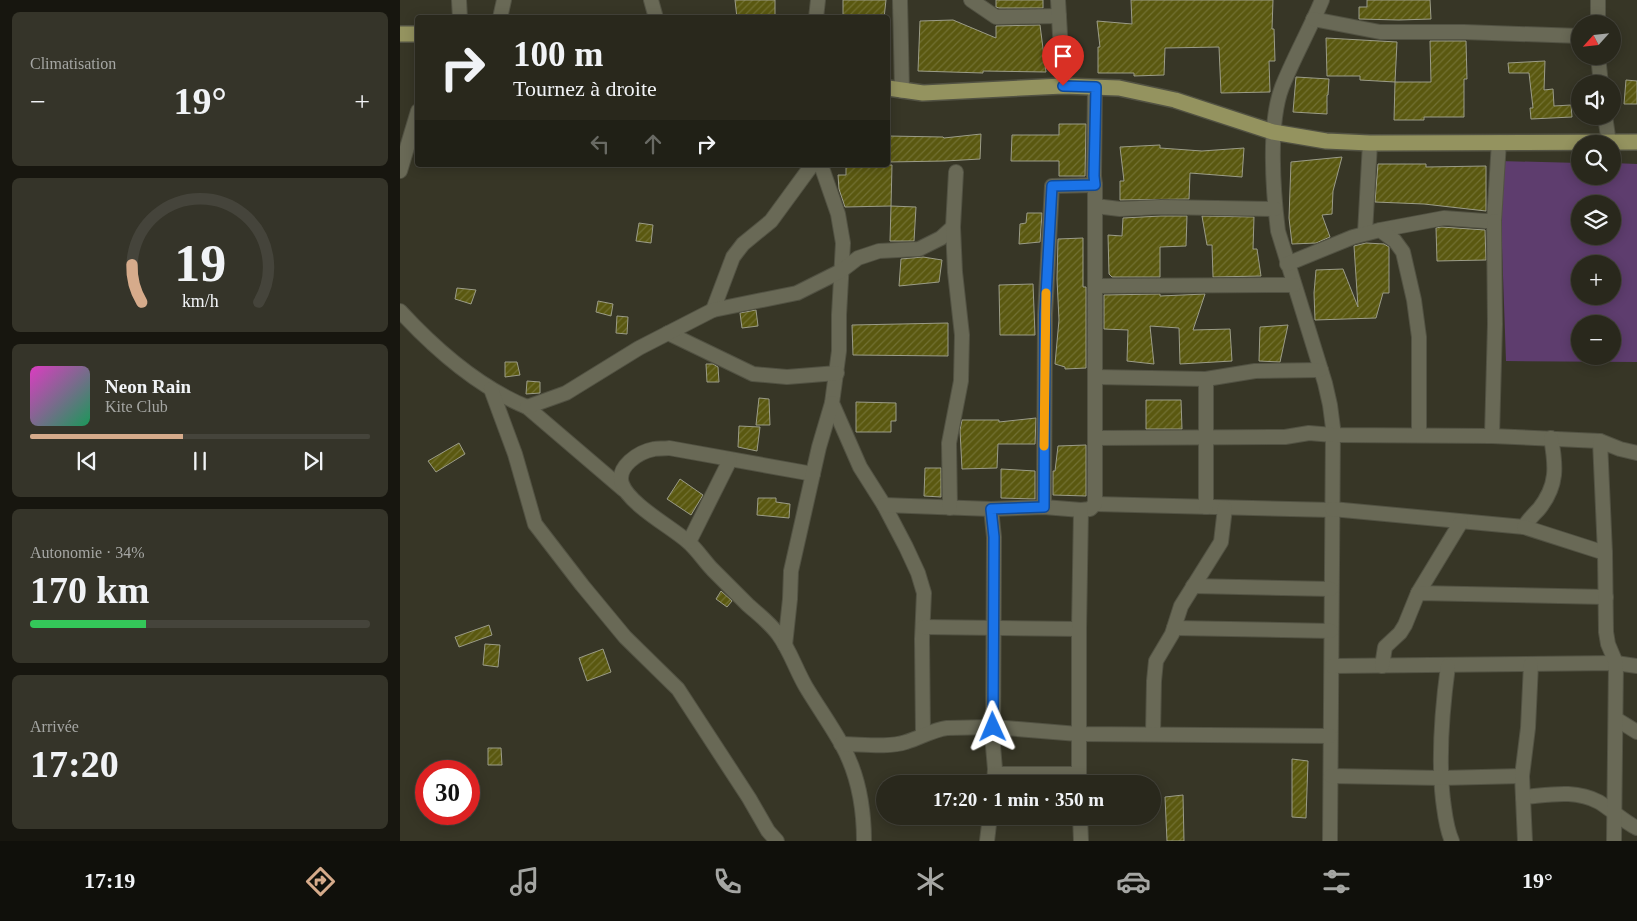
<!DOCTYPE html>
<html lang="fr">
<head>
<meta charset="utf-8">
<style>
  body { margin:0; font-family:"Times New Roman",serif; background:#353429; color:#f1f3f6; height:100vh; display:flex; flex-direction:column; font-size:19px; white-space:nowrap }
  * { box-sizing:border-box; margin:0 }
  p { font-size:16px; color:#a5a6a3 }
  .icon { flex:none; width:28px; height:28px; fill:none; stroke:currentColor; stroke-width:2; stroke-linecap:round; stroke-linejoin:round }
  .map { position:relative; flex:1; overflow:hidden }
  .panel { display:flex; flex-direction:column; gap:12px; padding:12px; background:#17160f; width:400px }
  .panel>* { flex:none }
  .banner { position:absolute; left:15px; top:15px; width:475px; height:152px; border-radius:5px; box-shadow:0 2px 12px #0003,0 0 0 1px #45443b; background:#29281c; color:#f1f3f6; overflow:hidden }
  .needle { width:32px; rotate:243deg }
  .tools { position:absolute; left:1171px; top:15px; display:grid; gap:10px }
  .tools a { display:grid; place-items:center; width:50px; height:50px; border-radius:50%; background:#29281c; box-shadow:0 2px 12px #0003,0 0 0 1px #45443b; font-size:25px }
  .speed { position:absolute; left:15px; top:760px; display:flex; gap:10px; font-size:25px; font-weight:700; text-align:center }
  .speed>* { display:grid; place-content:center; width:65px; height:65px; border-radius:50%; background:#29281c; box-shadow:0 2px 12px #0003,0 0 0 1px #45443b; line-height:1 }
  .speed .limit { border:8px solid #d22; background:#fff; color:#111 }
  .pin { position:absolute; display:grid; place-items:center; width:42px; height:42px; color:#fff; margin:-51px -21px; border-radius:50% 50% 50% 0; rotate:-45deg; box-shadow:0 0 5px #0007 }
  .pin .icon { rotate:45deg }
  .me { position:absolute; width:55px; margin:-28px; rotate:359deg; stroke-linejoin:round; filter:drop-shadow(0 0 4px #0008) }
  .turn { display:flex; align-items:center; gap:18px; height:105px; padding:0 15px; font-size:22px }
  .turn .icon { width:65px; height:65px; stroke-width:2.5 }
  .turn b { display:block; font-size:35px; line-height:42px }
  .lanes { display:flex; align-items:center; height:48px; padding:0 15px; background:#0003; justify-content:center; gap:25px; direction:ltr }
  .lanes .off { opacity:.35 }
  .big { font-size:38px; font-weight:700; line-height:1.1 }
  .panel .tile { flex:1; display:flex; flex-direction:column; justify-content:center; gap:8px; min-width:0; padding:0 18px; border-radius:8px; background:#353429 }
  .panel .dial { align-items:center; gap:0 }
  .dial svg { height:130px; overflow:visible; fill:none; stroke:#45443b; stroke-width:7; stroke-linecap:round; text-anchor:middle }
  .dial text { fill:#f1f3f6; stroke:none }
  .song { display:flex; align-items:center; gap:15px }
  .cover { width:60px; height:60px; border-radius:8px; background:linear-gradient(135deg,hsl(310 70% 55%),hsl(150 70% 35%)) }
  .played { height:5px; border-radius:2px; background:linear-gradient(90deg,#d6ab8b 45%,#45443b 45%) }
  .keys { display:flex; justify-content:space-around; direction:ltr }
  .heat { display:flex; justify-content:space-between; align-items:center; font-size:28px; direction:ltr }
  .charge { height:8px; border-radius:4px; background:linear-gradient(90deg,#34c759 34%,#45443b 0) }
  .trip { position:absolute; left:476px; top:775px; width:285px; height:50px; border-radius:25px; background:#29281c; box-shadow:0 2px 12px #0003,0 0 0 1px #45443b; font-weight:700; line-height:50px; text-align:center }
  .tabs { display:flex; height:80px; justify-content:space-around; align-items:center; background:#10100b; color:#a5a6a3 }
  .tabs .icon { width:35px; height:35px }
  .tabs .active { color:#d6ab8b }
  .tabs b { font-size:22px; color:#f1f3f6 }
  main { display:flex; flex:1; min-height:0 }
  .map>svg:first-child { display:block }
  .green { fill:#5e3d6e; fill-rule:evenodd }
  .building { fill:url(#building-hatch); stroke:#9b9c88 }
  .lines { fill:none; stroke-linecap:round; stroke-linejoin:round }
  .minor-casing { stroke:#525243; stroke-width:16 }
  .major-casing { stroke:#525243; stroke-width:18 }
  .minor { stroke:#696956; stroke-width:14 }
  .major { stroke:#94935f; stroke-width:15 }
  .route-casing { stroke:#114b97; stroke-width:12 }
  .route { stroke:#1a73e8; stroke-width:9 }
  .slow { stroke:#f59e0b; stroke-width:9 }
</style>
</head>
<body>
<main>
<section class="panel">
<div class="tile"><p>Climatisation</p>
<div class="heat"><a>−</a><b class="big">19°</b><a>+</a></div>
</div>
<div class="tile dial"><svg viewBox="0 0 100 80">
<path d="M14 69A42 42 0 1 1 86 69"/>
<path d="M14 69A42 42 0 0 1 8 46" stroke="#d6ab8b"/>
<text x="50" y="56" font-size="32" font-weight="700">19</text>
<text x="50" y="72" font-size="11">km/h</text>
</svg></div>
<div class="tile">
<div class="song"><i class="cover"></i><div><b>Neon Rain</b><p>Kite Club</p></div></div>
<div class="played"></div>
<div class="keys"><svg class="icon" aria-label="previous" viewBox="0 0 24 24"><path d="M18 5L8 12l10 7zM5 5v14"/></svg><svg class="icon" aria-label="pause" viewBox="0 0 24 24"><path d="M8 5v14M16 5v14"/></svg><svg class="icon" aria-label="next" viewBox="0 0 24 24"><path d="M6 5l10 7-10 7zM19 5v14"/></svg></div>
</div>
<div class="tile"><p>Autonomie · 34%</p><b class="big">170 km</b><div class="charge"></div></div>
<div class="tile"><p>Arrivée</p><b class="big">17:20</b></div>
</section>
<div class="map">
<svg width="1237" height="841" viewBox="0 0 1237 841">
  <defs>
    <pattern id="building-hatch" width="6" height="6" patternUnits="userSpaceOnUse" patternTransform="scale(1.25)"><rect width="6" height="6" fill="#5a5810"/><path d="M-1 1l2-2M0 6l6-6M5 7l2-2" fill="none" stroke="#727133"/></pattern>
  </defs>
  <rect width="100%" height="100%" fill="#373626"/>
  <path class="green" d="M 1099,161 L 1180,163 L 1180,176 L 1212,176 L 1213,163 L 1237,164 L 1237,362 L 1106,361 ZM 1180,204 L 1212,204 L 1212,236 L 1180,236 ZM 1180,264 L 1212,264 L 1212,296 L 1180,296 ZM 1180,324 L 1212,324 L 1212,356 L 1180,356 Z"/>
  <g class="building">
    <polygon points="335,0 375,0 375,18 337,18"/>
    <polygon points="443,0 486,0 484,18 443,18"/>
    <polygon points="596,0 643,0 643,8 599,8 596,7"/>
    <polygon points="731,0 873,0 872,29 874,29 875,61 869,61 870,92 821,93 819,47 765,48 764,75 734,76 734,73 698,73 698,47 700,47 697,21 732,24"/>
    <polygon points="967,0 1030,0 1031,19 999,20 959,19 959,7 967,7"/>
    <polygon points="553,20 596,38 596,26 640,25 646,72 583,71 583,73 518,71 520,21"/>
    <polygon points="926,38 997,42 995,82 960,80 960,76 927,76"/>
    <polygon points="1030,41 1066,41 1067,79 1064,79 1064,117 1024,117 1024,120 994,120 995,82 1031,82"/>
    <polygon points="1145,61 1144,90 1153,89 1154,106 1171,105 1172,117 1131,119 1130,108 1133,108 1129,73 1109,73 1108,63"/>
    <polygon points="896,77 929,79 928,95 927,95 927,114 893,112"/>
    <polygon points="1226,80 1237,81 1237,104 1224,104"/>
    <polygon points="659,124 686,124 685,176 659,176 659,161 611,161 612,135 659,135"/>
    <polygon points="581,134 580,159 545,161 488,162 488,136 543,137 544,138"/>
    <polygon points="760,145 760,148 802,151 844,148 842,177 790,173 789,199 720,200 720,181 724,181 720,147"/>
    <polygon points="942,157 933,191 932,214 922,215 930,237 916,243 892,244 889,218 891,162"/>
    <polygon points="978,164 1026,164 1026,167 1086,166 1086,211 1024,204 975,202"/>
    <polygon points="446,165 492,165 491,206 445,207 439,189 438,175 446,175"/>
    <polygon points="491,206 516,207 514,241 490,241"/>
    <polygon points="627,213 642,213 640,242 619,244 620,224 626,223"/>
    <polygon points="761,216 787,216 786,246 760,247 760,277 712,277 709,274 708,235 722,236 723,218"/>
    <polygon points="802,216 854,217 853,249 857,249 861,276 813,277 812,245 807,245"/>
    <polygon points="239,223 253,225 251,243 236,241"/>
    <polygon points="1041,227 1085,230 1086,260 1037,261 1036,228"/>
    <polygon points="683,238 683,287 686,287 686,368 665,369 665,367 655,364 659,320 657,279 658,239"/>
    <polygon points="966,243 984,244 989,247 989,293 983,293 976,318 915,320 914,293 916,270 943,269 958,307 954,246"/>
    <polygon points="523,257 542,260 539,282 499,286 501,259"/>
    <polygon points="633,284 635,335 600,335 599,285"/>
    <polygon points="57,288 76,290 71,304 55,299"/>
    <polygon points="760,294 760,296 805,294 793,330 830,329 832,361 780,364 779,328 750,326 754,364 727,361 728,330 704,329 704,295"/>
    <polygon points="198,301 213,304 211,316 196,312"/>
    <polygon points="356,310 358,326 342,328 340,313"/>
    <polygon points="217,316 228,317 227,334 216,333"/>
    <polygon points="548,323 548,356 453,355 452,325"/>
    <polygon points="888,325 880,362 859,361 860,327"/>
    <polygon points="105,362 117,362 120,375 105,377"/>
    <polygon points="306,364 313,364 318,367 319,382 307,382"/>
    <polygon points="127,381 140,382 140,393 126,394"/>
    <polygon points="359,398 369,399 370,425 356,425"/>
    <polygon points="746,400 781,400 782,429 746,429"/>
    <polygon points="456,402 496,403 496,421 491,421 491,432 456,432"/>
    <polygon points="636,418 635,444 598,444 597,468 562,469 560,430 562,420 599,420 599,422"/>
    <polygon points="339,426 360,427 357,451 338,447"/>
    <polygon points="59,443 65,454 36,472 28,461"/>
    <polygon points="686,445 686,496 653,495 653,471 655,471 658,446"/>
    <polygon points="525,468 541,468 541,497 524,496"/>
    <polygon points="601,469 635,471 635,499 601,498"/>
    <polygon points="280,479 303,495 291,515 267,499"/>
    <polygon points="358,498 376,498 376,502 390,504 389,518 357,515"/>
    <polygon points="321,591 332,601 327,607 316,599"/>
    <polygon points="89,625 92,635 59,647 55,637"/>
    <polygon points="85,644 100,645 98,667 83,665"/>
    <polygon points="203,649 211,672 187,681 179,658"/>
    <polygon points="88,748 101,748 102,765 88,765"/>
    <polygon points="892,759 908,761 906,818 892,817"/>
    <polygon points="783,795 784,841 767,841 765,797"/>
  </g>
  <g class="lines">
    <g class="minor-casing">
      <g id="minor">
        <polyline points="59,0 60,18"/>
        <polyline points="251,0 256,18"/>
        <polyline points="500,0 502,91"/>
        <polyline points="571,0 596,17 659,16"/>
        <polyline points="658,0 663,86"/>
        <path d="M 922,0 C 910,29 894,57 882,87 C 868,124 873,191 878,231 L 925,383 L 930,405 L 933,428 L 930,841"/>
        <polyline points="1198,0 1198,24"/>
        <polyline points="100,18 104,0"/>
        <polyline points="416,18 418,0"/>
        <polyline points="913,19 980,32 1064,32 1180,36"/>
        <polyline points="1198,56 1201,84"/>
        <polyline points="1205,116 1209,143"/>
        <polyline points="421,165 438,214 443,243 439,315 439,351 432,403 460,467 484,505 506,547 518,573 524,593 522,639 523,735"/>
        <polyline points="0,171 18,111"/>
        <polyline points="695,206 720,209 761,207 875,209"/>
        <polyline points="980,230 1044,218 1085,221 1094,221 1099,142"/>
        <polyline points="965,233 970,143"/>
        <polyline points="887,264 953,237 980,230 995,241 1003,252 1014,300 1019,337 1019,435"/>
        <polyline points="695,286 894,285"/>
        <polyline points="313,310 333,257 343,244 371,221 412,165"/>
        <path d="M 0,311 C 35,349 78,387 127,407 L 224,490"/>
        <polyline points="268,333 353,374 387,377 437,373"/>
        <polyline points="695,377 806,379 855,371 921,370"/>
        <polyline points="91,389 115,454 135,524 182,585 225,637 278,689 349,798 368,831 377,841"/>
        <polyline points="127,407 166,393 239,348 313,310 397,293 441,271 458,258 479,251 519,249 541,238 553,227"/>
        <polyline points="1092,436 1095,324 1094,221"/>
        <polyline points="696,438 885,437 909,433 933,435 1092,436 1200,441"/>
        <path d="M 413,474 L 269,448 C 264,449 258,448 254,449 C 238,452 216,467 222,484 C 229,504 271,527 287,541 C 297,549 304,561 313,570 C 324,581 336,593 348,605 C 358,614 369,622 378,634 C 390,650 396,670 406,687 C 418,707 431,725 442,745 C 458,774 464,809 464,841"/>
        <polyline points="695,504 932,510"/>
        <polyline points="484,505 591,509 644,507 681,510 690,509 695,504 695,185 694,176 695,87"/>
        <polyline points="644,507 645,315 652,186 695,185"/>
        <polyline points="806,507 806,379"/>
        <polyline points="550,508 549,443 561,381 562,335 555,272 553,227 556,172"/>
        <polyline points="591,509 594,537 593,746 595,769 594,784"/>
        <path d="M 932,509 L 1124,527 C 1128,520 1133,515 1139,509 C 1158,485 1156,466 1151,438"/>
        <polyline points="1124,527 1205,553"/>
        <polyline points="289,542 330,460"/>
        <polyline points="793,586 931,589"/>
        <polyline points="1018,593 1061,522"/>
        <polyline points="523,627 679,629"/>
        <polyline points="774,628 931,631"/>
        <polyline points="385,645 390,599 391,571 419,447 432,403"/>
        <polyline points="932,666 1216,663 1237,666"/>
        <polyline points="982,666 985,647 1000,633 1005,625 1018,593 1206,597"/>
        <path d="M 1048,666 C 1042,710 1038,756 1043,800 C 1045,814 1046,828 1052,841"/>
        <polyline points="1216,719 1237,732"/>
        <polyline points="753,734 754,681 756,661 772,634 781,606 821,542 825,508"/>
        <path d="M 441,744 C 461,744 488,748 506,742 C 520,738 532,730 547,728 L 593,727 L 678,734 L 930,736"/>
        <polyline points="595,774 679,774"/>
        <polyline points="931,776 1041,778 1122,776"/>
        <polyline points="679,784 679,629 681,510"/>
        <path d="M 1123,797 C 1149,795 1175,789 1199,802 C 1212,810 1223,821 1237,828"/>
        <polyline points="680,816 681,841"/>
        <polyline points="587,841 590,816"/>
        <polyline points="1125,841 1122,776 1128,728 1131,664"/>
        <polyline points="1214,841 1216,663 1208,644 1206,632 1205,553 1200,441 1220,449 1237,453"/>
      </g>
    </g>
    <g class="major-casing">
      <g id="major">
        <polyline points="0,34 18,34"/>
        <polyline points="488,88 523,93 663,86 719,88 775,100 873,132 926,141 970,143 1237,142"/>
      </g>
    </g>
    <use href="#minor" class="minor"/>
    <use href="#major" class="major"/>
  </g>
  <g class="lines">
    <g class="route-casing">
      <polyline id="route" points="593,727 594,537 591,509 644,507 645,314 652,186 695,185 694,176 696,87 663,86"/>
    </g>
    <use href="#route" class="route"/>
    <polyline class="slow" points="644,446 646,293"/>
  </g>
</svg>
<div class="tools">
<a><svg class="needle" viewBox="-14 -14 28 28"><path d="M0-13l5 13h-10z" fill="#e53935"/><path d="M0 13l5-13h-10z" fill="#a5a6a3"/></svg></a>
<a><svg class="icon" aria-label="sound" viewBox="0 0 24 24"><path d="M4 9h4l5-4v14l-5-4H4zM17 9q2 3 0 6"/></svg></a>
<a><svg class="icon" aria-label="search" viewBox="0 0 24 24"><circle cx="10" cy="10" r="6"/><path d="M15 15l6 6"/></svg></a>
<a><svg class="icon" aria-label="layers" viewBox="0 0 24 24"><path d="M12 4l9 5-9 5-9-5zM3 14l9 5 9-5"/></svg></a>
<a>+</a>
<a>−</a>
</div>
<div class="speed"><div class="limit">30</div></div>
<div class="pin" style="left:663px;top:86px;background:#d93025"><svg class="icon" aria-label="arrive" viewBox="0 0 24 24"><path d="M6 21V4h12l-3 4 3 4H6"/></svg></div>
<svg class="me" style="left:593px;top:727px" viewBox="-20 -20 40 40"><path d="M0-17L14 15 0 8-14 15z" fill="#1a73e8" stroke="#fff" stroke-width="4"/></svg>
<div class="trip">17:20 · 1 min · 350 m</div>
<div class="banner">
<div class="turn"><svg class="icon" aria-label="right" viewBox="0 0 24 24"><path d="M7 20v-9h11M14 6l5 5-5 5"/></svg><div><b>100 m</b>Tournez à droite</div></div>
<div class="lanes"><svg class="icon off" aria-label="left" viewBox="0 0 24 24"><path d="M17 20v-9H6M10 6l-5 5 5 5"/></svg><svg class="icon off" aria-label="ahead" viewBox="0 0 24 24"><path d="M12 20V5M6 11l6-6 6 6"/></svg><svg class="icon" aria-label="right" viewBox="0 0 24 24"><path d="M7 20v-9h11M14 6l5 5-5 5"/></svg></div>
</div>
</div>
</main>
<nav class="tabs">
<b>17:19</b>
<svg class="icon active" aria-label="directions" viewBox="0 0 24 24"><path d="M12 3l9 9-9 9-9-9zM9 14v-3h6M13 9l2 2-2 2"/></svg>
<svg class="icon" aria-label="music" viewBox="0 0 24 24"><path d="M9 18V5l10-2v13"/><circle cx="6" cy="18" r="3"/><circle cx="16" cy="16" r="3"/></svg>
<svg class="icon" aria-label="phone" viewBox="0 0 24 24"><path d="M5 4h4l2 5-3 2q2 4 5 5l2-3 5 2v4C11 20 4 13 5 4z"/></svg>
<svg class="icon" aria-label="climate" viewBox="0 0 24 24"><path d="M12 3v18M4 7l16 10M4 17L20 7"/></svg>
<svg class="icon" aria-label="car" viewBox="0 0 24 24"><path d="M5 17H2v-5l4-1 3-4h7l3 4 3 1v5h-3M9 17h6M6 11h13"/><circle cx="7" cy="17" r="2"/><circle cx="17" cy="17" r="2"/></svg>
<svg class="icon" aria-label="filters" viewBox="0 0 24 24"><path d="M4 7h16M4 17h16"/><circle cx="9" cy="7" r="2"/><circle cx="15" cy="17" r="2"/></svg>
<b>19°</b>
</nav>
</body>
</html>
